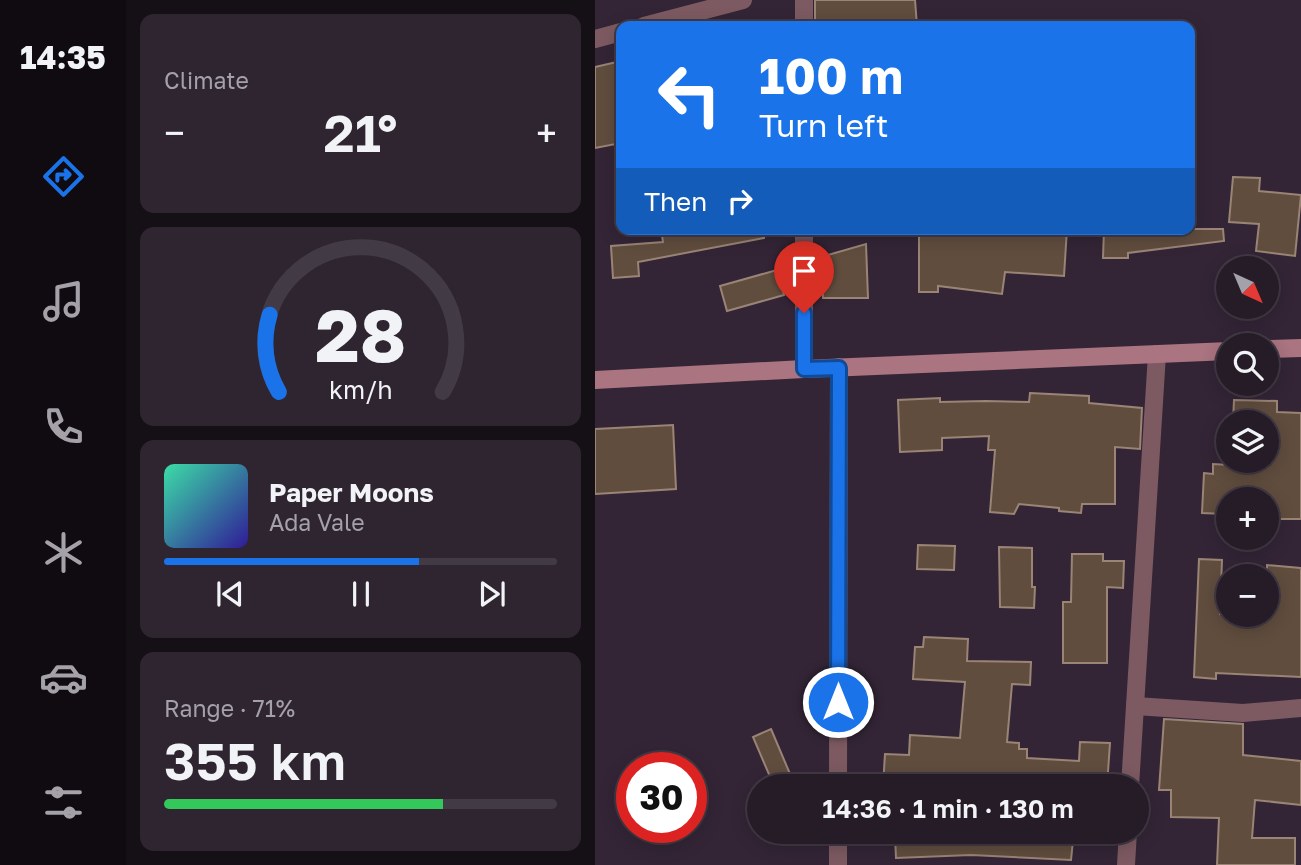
<!DOCTYPE html>
<html lang="en">
<head>
<meta charset="utf-8">
<style>
  body { margin:0; font-family:"Golos Text",sans-serif; background:#2e2530; color:#f1f3f6; height:100vh; display:flex; flex-direction:column; font-size:26px; white-space:nowrap }
  * { box-sizing:border-box; margin:0 }
  p { font-size:23px; color:#a4a1a8 }
  .icon { flex:none; width:38px; height:38px; fill:none; stroke:currentColor; stroke-width:2; stroke-linecap:round; stroke-linejoin:round }
  .map { position:relative; flex:1; overflow:hidden }
  .drawer { display:flex; flex-direction:column; gap:14px; padding:14px; background:#150f16; width:469px }
  .drawer>* { flex:none }
  .hud { position:absolute; left:21px; top:21px; width:579px; height:214px; border-radius:14px; box-shadow:0 4px 18px #0003,0 0 0 2px #423a45; background:#1a73e8; color:#fff; overflow:hidden }
  .needle { width:46px; rotate:136deg }
  .fabs { position:absolute; left:621px; top:256px; display:grid; gap:14px }
  .fabs a { display:grid; place-items:center; width:63px; height:63px; border-radius:50%; background:#261c28; box-shadow:0 4px 18px #0003,0 0 0 2px #423a45; font-size:35px }
  .speed { position:absolute; left:21px; top:752px; display:flex; gap:14px; font-size:35px; font-weight:700; text-align:center }
  .speed>* { display:grid; place-content:center; width:91px; height:91px; border-radius:50%; background:#261c28; box-shadow:0 4px 18px #0003,0 0 0 2px #423a45; line-height:1 }
  .speed .limit { border:10px solid #d22; background:#fff; color:#111 }
  .pin { position:absolute; display:grid; place-items:center; width:60px; height:60px; color:#fff; margin:-72px -30px; border-radius:50% 50% 50% 0; rotate:-45deg; box-shadow:0 0 7px #0007 }
  .pin .icon { rotate:45deg }
  .me { position:absolute; width:77px; margin:-38px; rotate:0deg; stroke-linejoin:round; filter:drop-shadow(0 0 5px #0008) }
  .turn { display:flex; align-items:center; gap:24px; height:147px; padding:0 28px; font-size:32px }
  .turn .icon { width:91px; height:91px; stroke-width:2.5 }
  .turn b { display:block; font-size:49px; line-height:60px }
  .then { display:flex; align-items:center; height:66px; padding:0 28px; background:#0003; gap:14px; font-size:26px }
  .big { font-size:52px; font-weight:600; line-height:1.1 }
  .drawer .card { flex:1; display:flex; flex-direction:column; justify-content:center; gap:10px; min-width:0; padding:0 24px; border-radius:14px; background:#2e2530 }
  .drawer .dial { align-items:center; gap:0 }
  .dial svg { height:182px; overflow:visible; fill:none; stroke:#423a45; stroke-width:7; stroke-linecap:round; text-anchor:middle }
  .dial text { fill:#f1f3f6; stroke:none }
  .song { display:flex; align-items:center; gap:21px }
  .cover { width:84px; height:84px; border-radius:10px; background:linear-gradient(135deg,hsl(160 70% 55%),hsl(250 70% 35%)) }
  .played { height:7px; border-radius:4px; background:linear-gradient(90deg,#1a73e8 65%,#423a45 65%) }
  .keys { display:flex; justify-content:space-around; direction:ltr }
  .heat { display:flex; justify-content:space-between; align-items:center; font-size:38px; direction:ltr }
  .charge { height:10px; border-radius:5px; background:linear-gradient(90deg,#34c759 71%,#423a45 0) }
  .trip { position:absolute; left:152px; top:774px; width:402px; height:70px; border-radius:35px; background:#261c28; box-shadow:0 4px 18px #0003,0 0 0 2px #423a45; font-weight:600; line-height:70px; text-align:center }
  main { display:flex; flex:1; min-height:0 }
  .menu { display:flex; flex-direction:column; width:126px; justify-content:space-around; align-items:center; background:#0f0b10; color:#a4a1a8 }
  .menu .icon { width:49px; height:49px }
  .menu .active { color:#1a73e8 }
  .menu b { font-size:32px; color:#f1f3f6 }
  .map>svg:first-child { display:block }
  .building { fill:#604d3e; stroke:#9a8475; stroke-width:2 }
  .lines { fill:none; stroke-linecap:round; stroke-linejoin:round }
  .minor { stroke:#7d5a62; stroke-width:18 }
  .secondary { stroke:#aa7481; stroke-width:18 }
  .route-casing { stroke:#114b97; stroke-width:18 }
  .route { stroke:#1a73e8; stroke-width:12 }
</style>
</head>
<body>
<main>
<nav class="menu">
<b>14:35</b>
<svg class="icon active" aria-label="directions" viewBox="0 0 24 24"><path d="M12 3l9 9-9 9-9-9zM9 14v-3h6M13 9l2 2-2 2"/></svg>
<svg class="icon" aria-label="music" viewBox="0 0 24 24"><path d="M9 18V5l10-2v13"/><circle cx="6" cy="18" r="3"/><circle cx="16" cy="16" r="3"/></svg>
<svg class="icon" aria-label="phone" viewBox="0 0 24 24"><path d="M5 4h4l2 5-3 2q2 4 5 5l2-3 5 2v4C11 20 4 13 5 4z"/></svg>
<svg class="icon" aria-label="climate" viewBox="0 0 24 24"><path d="M12 3v18M4 7l16 10M4 17L20 7"/></svg>
<svg class="icon" aria-label="car" viewBox="0 0 24 24"><path d="M5 17H2v-5l4-1 3-4h7l3 4 3 1v5h-3M9 17h6M6 11h13"/><circle cx="7" cy="17" r="2"/><circle cx="17" cy="17" r="2"/></svg>
<svg class="icon" aria-label="filters" viewBox="0 0 24 24"><path d="M4 7h16M4 17h16"/><circle cx="9" cy="7" r="2"/><circle cx="15" cy="17" r="2"/></svg>
</nav>
<section class="drawer">
<div class="card"><p>Climate</p>
<div class="heat"><a>−</a><b class="big">21°</b><a>+</a></div>
</div>
<div class="card dial"><svg viewBox="0 0 100 80">
<path d="M14 69A42 42 0 1 1 86 69"/>
<path d="M14 69A42 42 0 0 1 10 35" stroke="#1a73e8"/>
<text x="50" y="56" font-size="32" font-weight="700">28</text>
<text x="50" y="72" font-size="11">km/h</text>
</svg></div>
<div class="card">
<div class="song"><i class="cover"></i><div><b>Paper Moons</b><p>Ada Vale</p></div></div>
<div class="played"></div>
<div class="keys"><svg class="icon" aria-label="previous" viewBox="0 0 24 24"><path d="M18 5L8 12l10 7zM5 5v14"/></svg><svg class="icon" aria-label="pause" viewBox="0 0 24 24"><path d="M8 5v14M16 5v14"/></svg><svg class="icon" aria-label="next" viewBox="0 0 24 24"><path d="M6 5l10 7-10 7zM19 5v14"/></svg></div>
</div>
<div class="card"><p>Range · 71%</p><b class="big">355 km</b><div class="charge"></div></div>
</section>
<div class="map">
<svg width="706" height="865" viewBox="0 0 706 865">
  <rect width="100%" height="100%" fill="#332536"/>
  <g class="building">
    <polygon points="220,0 320,0 322,26 220,26"/>
    <polygon points="26,61 26,143 0,148 0,67"/>
    <polygon points="638,177 665,178 664,191 706,195 700,256 661,251 664,224 634,222"/>
    <polygon points="66,229 169,229 169,238 43,262 44,276 18,278 16,246 68,242"/>
    <polygon points="324,229 472,229 469,276 410,272 407,294 343,286 343,292 324,292"/>
    <polygon points="509,229 628,229 629,241 533,253 533,258 508,258"/>
    <polygon points="271,244 273,298 228,298 226,257"/>
    <polygon points="182,270 189,295 132,311 125,286"/>
    <polygon points="435,393 494,396 494,403 547,408 545,449 520,447 520,504 487,504 486,513 464,511 464,508 424,504 419,514 395,512 400,450 393,450 394,436 347,438 347,450 305,452 303,400 345,398 345,402 391,401 434,402"/>
    <polygon points="639,400 682,401 682,412 706,413 706,519 672,519 672,499 631,499 630,514 607,513 609,473 618,474 618,464 672,467 672,422 638,422"/>
    <polygon points="78,425 81,489 0,494 0,429"/>
    <polygon points="323,545 360,546 359,570 322,569"/>
    <polygon points="404,547 437,548 437,587 440,587 439,608 405,607"/>
    <polygon points="477,554 508,554 508,561 529,561 528,588 512,587 512,663 468,663 468,602 476,602"/>
    <polygon points="604,559 627,560 625,614 672,614 672,565 706,568 706,677 621,673 621,679 599,677"/>
    <polygon points="329,637 373,639 372,661 436,662 435,685 417,684 412,742 424,743 424,749 432,749 432,758 484,761 485,742 515,743 512,786 288,786 290,754 314,755 315,735 365,738 370,682 318,679 320,647 328,647"/>
    <polygon points="569,719 648,724 648,755 706,761 706,805 660,800 657,838 700,838 700,865 622,865 624,818 576,817 576,790 564,790"/>
    <polygon points="176,729 198,781 186,786 179,786 158,737"/>
    <polygon points="311,831 479,831 476,860 376,855 301,858 300,836 311,835"/>
  </g>
  <g class="lines">
    <g class="minor">
      <polyline points="49,26 148,0"/>
      <polyline points="209,26 209,0"/>
      <polyline points="0,39 26,32"/>
      <polyline points="209,369 209,229"/>
      <polyline points="540,706 648,713 706,708"/>
      <polyline points="243,786 244,367"/>
      <polyline points="535,786 562,354"/>
      <polyline points="243,865 243,831"/>
      <polyline points="531,865 533,831"/>
    </g>
    <g class="secondary">
      <polyline points="672,349 706,348"/>
      <polyline points="0,380 209,369 634,351"/>
    </g>
  </g>
  <g class="lines">
    <g class="route-casing">
      <polyline id="route" points="209,313 209,369 244,368 243,702"/>
    </g>
    <use href="#route" class="route"/>
  </g>
</svg>
<div class="fabs">
<a><svg class="needle" viewBox="-14 -14 28 28"><path d="M0-13l5 13h-10z" fill="#e53935"/><path d="M0 13l5-13h-10z" fill="#a4a1a8"/></svg></a>
<a><svg class="icon" aria-label="search" viewBox="0 0 24 24"><circle cx="10" cy="10" r="6"/><path d="M15 15l6 6"/></svg></a>
<a><svg class="icon" aria-label="layers" viewBox="0 0 24 24"><path d="M12 4l9 5-9 5-9-5zM3 14l9 5 9-5"/></svg></a>
<a>+</a>
<a>−</a>
</div>
<div class="speed"><div class="limit">30</div></div>
<div class="pin" style="left:209px;top:313px;background:#d93025"><svg class="icon" aria-label="arrive" viewBox="0 0 24 24"><path d="M6 21V4h12l-3 4 3 4H6"/></svg></div>
<svg class="me" style="left:243px;top:702px" viewBox="-20 -20 40 40"><circle r="17" fill="#1a73e8" stroke="#fff" stroke-width="3"/><path d="M0-11L8 9 0 5-8 9z" fill="#fff"/></svg>
<div class="trip">14:36 · 1 min · 130 m</div>
<div class="hud">
<div class="turn"><svg class="icon" aria-label="left" viewBox="0 0 24 24"><path d="M17 20v-9H6M10 6l-5 5 5 5"/></svg><div><b>100 m</b>Turn left</div></div>
<div class="then">Then<svg class="icon" aria-label="right" viewBox="0 0 24 24"><path d="M7 20v-9h11M14 6l5 5-5 5"/></svg></div>
</div>
</div>
</main>
</body>
</html>
